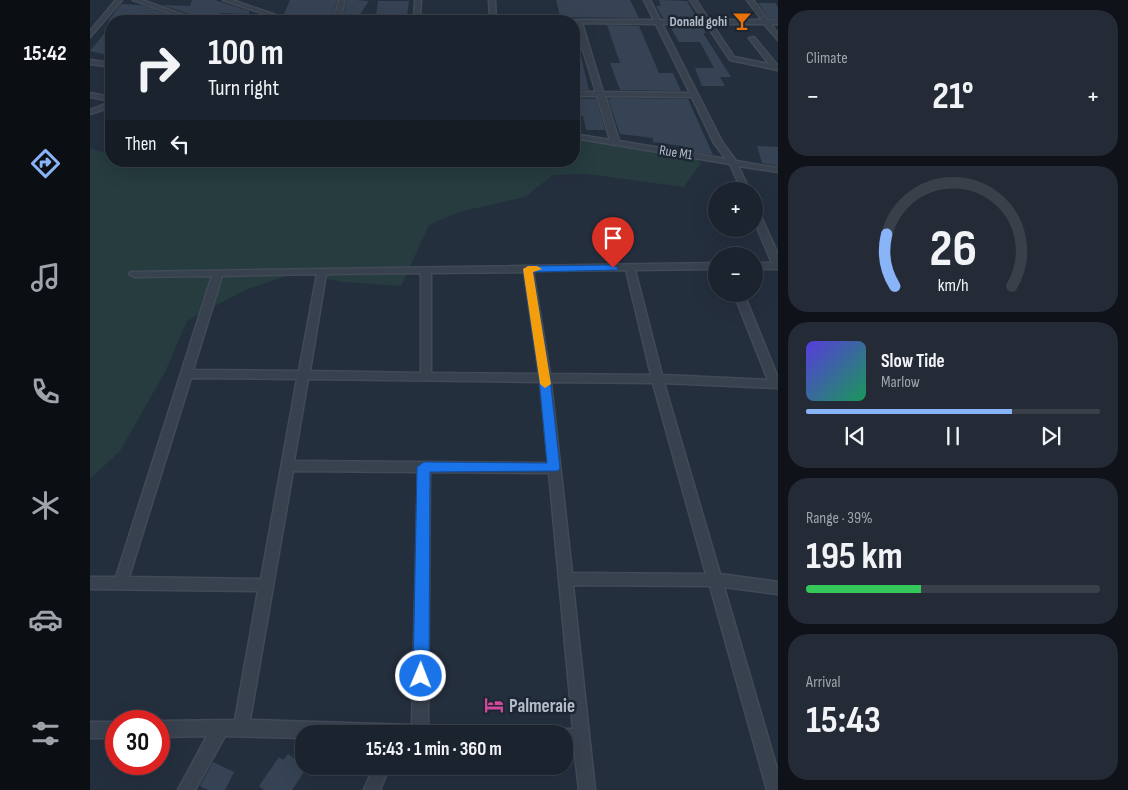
<!DOCTYPE html>
<html lang="en">
<head>
<meta charset="utf-8">
<style>
  body { margin:0; font-family:"Sofia Sans Condensed",sans-serif; background:#242b36; color:#f1f3f6; height:100vh; display:flex; flex-direction:column; font-size:19px; white-space:nowrap }
  * { box-sizing:border-box; margin:0 }
  p { font-size:16px; color:#a0a4aa }
  .icon { flex:none; width:28px; height:28px; fill:none; stroke:currentColor; stroke-width:2; stroke-linecap:round; stroke-linejoin:round }
  .map { position:relative; flex:1; overflow:hidden }
  .panel { display:flex; flex-direction:column; gap:10px; padding:10px; background:#0f1319; width:350px }
  .panel>* { flex:none }
  .top-card { position:absolute; left:15px; top:15px; width:475px; height:152px; border-radius:20px; box-shadow:0 5px 20px #0002,0 0 0 1px #39404a; background:#1b232e; color:#f1f3f6; overflow:hidden }
  .buttons { position:absolute; left:618px; top:182px; display:grid; gap:10px }
  .buttons a { display:grid; place-items:center; width:55px; height:55px; border-radius:50%; background:#1b232e; box-shadow:0 5px 20px #0002,0 0 0 1px #39404a; font-size:25px }
  .speed { position:absolute; left:15px; top:710px; display:flex; gap:10px; font-size:25px; font-weight:700; text-align:center }
  .speed>* { display:grid; place-content:center; width:65px; height:65px; border-radius:50%; background:#1b232e; box-shadow:0 5px 20px #0002,0 0 0 1px #39404a; line-height:1 }
  .speed .limit { border:8px solid #d22; background:#fff; color:#111 }
  .pin { position:absolute; display:grid; place-items:center; width:42px; height:42px; color:#fff; margin:-51px -21px; border-radius:50% 50% 50% 0; rotate:-45deg; box-shadow:0 0 5px #0007 }
  .pin .icon { rotate:45deg }
  .me { position:absolute; width:55px; margin:-28px; rotate:1deg; stroke-linejoin:round; filter:drop-shadow(0 0 4px #0008) }
  .turn { display:flex; align-items:center; gap:18px; height:105px; padding:0 20px; font-size:22px }
  .turn .icon { width:65px; height:65px; stroke-width:2.5 }
  .turn b { display:block; font-size:35px; line-height:42px }
  .then { display:flex; align-items:center; height:48px; padding:0 20px; background:#0003; gap:10px; font-size:19px }
  .big { font-size:38px; font-weight:700; line-height:1.1 }
  .panel .widget { flex:1; display:flex; flex-direction:column; justify-content:center; gap:8px; min-width:0; padding:0 18px; border-radius:20px; background:#242b36 }
  .panel .dial { align-items:center; gap:0 }
  .dial svg { height:130px; overflow:visible; fill:none; stroke:#39404a; stroke-width:7; stroke-linecap:round; text-anchor:middle }
  .dial text { fill:#f1f3f6; stroke:none }
  .song { display:flex; align-items:center; gap:15px }
  .cover { width:60px; height:60px; border-radius:8px; background:linear-gradient(135deg,hsl(250 70% 55%),hsl(150 70% 35%)) }
  .played { height:5px; border-radius:2px; background:linear-gradient(90deg,#8ab4f8 70%,#39404a 70%) }
  .keys { display:flex; justify-content:space-around; direction:ltr }
  .heat { display:flex; justify-content:space-between; align-items:center; font-size:28px; direction:ltr }
  .charge { height:8px; border-radius:4px; background:linear-gradient(90deg,#34c759 39%,#39404a 0) }
  .trip { position:absolute; left:205px; top:725px; width:278px; height:50px; border-radius:20px; background:#1b232e; box-shadow:0 5px 20px #0002,0 0 0 1px #39404a; font-weight:700; line-height:50px; text-align:center }
  main { display:flex; flex:1; min-height:0 }
  .tab-bar { display:flex; flex-direction:column; width:90px; justify-content:space-around; align-items:center; background:#0b0e12; color:#a0a4aa }
  .tab-bar .icon { width:35px; height:35px }
  .tab-bar .active { color:#8ab4f8 }
  .tab-bar b { font-size:22px; color:#f1f3f6 }
  .map>svg:first-child { display:block }
  .green { fill:#263c3f }
  .building { fill:#364354 }
  .lines { fill:none; stroke-linecap:round; stroke-linejoin:round }
  .street-casing { stroke:#414a57; stroke-width:3 }
  .street { fill:#38414e; fill-rule:evenodd }
  .route { fill:#1a73e8; stroke:#114b97 }
  .slow { fill:#f59e0b }
  .labels { text-anchor:middle; stroke-width:5; stroke-linejoin:round; paint-order:stroke }
  .far-poi-label { font-size:14px; font-weight:bold; fill:#b4bcc9; stroke:#1d2633; text-anchor:end }
  .far-street-label { font-size:14px; fill:#b4bcc9; stroke:#1d2633 }
  .near-poi-label { font-size:19px; font-weight:bold; fill:#b4bcc9; stroke:#1d2633; text-anchor:start }
</style>
</head>
<body>
<main>
<nav class="tab-bar">
<b>15:42</b>
<svg class="icon active" aria-label="directions" viewBox="0 0 24 24"><path d="M12 3l9 9-9 9-9-9zM9 14v-3h6M13 9l2 2-2 2"/></svg>
<svg class="icon" aria-label="music" viewBox="0 0 24 24"><path d="M9 18V5l10-2v13"/><circle cx="6" cy="18" r="3"/><circle cx="16" cy="16" r="3"/></svg>
<svg class="icon" aria-label="phone" viewBox="0 0 24 24"><path d="M5 4h4l2 5-3 2q2 4 5 5l2-3 5 2v4C11 20 4 13 5 4z"/></svg>
<svg class="icon" aria-label="climate" viewBox="0 0 24 24"><path d="M12 3v18M4 7l16 10M4 17L20 7"/></svg>
<svg class="icon" aria-label="car" viewBox="0 0 24 24"><path d="M5 17H2v-5l4-1 3-4h7l3 4 3 1v5h-3M9 17h6M6 11h13"/><circle cx="7" cy="17" r="2"/><circle cx="17" cy="17" r="2"/></svg>
<svg class="icon" aria-label="filters" viewBox="0 0 24 24"><path d="M4 7h16M4 17h16"/><circle cx="9" cy="7" r="2"/><circle cx="15" cy="17" r="2"/></svg>
</nav>
<div class="map">
<svg width="688" height="790" viewBox="0 0 688 790">
  <rect width="100%" height="100%" fill="#242f3e"/>
  <polygon class="green" points="484,139 608,160 611,163 594,187 497,174 463,175 435,197 369,212 339,225 311,286 253,282 205,273 155,290 97,321 76,370 30,451 0,479 0,148 18,154 21,152 21,161 484,161"/>
  <g class="building">
    <polygon points="102,0 125,0 159,11 159,14 129,13 147,19 146,21 119,21 72,5 100,6"/>
    <polygon points="200,0 247,0 244,14 235,14 234,18 210,17 211,14 194,14"/>
    <polygon points="257,0 265,0 279,1 269,16 253,15"/>
    <polygon points="466,0 540,0 549,18 470,17"/>
    <polygon points="569,0 597,1 607,18 573,18 566,6 571,6"/>
    <polygon points="288,1 319,1 317,17 286,16"/>
    <polygon points="668,3 685,3 688,7 688,18 679,18"/>
    <polygon points="31,4 51,5 83,16 79,20 52,18 51,20 18,21"/>
    <polygon points="21,25 21,52 17,55 0,51"/>
    <polygon points="517,25 549,26 569,73 583,73 591,91 530,90 520,63 530,63"/>
    <polygon points="580,26 612,26 616,33 613,33 641,77 630,77 635,86 612,86 605,68 624,68 610,42 589,42"/>
    <polygon points="488,44 499,90 484,90 484,45"/>
    <polygon points="484,98 506,99 515,130 496,130 493,116 484,116"/>
    <polygon points="523,98 598,99 623,155 593,150 592,146 563,142 563,138 530,134 518,99"/>
    <polygon points="667,146 688,147 688,166 672,163"/>
    <polygon points="198,754 214,765 214,772 202,790 174,790 169,786 189,757 193,760"/>
    <polygon points="123,762 144,772 135,790 118,790 110,786"/>
  </g>
  <g class="lines">
    <g class="street-casing">
      <g id="street">
        <polygon points="26,0 32,0 0,37 0,31"/>
        <polygon points="43,0 52,0 110,21 102,21"/>
        <polygon points="133,0 142,0 203,21 195,21"/>
        <path d="M 249,0 L 255,0 L 250,19 L 324,19 L 325,0 L 331,0 L 330,19 L 400,20 L 399,0 L 405,0 L 406,20 L 564,20 L 554,0 L 560,0 L 570,20 L 613,20 L 600,0 L 606,0 L 619,20 L 672,20 L 657,0 L 663,0 L 678,20 L 688,20 L 688,24 L 681,24 L 688,34 L 688,40 L 674,24 L 622,24 L 644,57 L 679,64 L 659,38 L 664,37 L 688,66 L 688,70 L 640,60 L 616,24 L 572,24 L 632,142 L 646,161 L 688,168 L 688,172 L 648,166 L 660,191 L 652,191 L 640,164 L 484,138 L 484,134 L 520,140 L 507,96 L 484,96 L 484,92 L 506,92 L 484,21 L 244,21 ZM 492,23 L 566,24 L 600,93 L 513,92 ZM 515,96 L 602,97 L 624,143 L 636,159 L 529,141 Z"/>
        <polygon points="0,60 21,63 21,67 0,64"/>
        <polygon points="0,93 21,97 21,101 0,97"/>
        <polygon points="18,103 21,103 21,107 0,114 0,110"/>
        <polygon points="664,207 668,210 688,254 688,269 664,269 664,263 682,263 664,220"/>
        <path d="M 626,263 L 626,269 L 545,270 L 572,375 L 678,380 L 644,294 L 654,294 L 688,378 L 688,388 L 574,383 L 630,574 L 688,582 L 688,594 L 634,587 L 688,772 L 688,790 L 677,790 L 620,586 L 483,585 L 505,790 L 489,790 L 484,746 L 474,745 L 474,734 L 467,734 L 474,729 L 483,729 L 459,473 L 340,472 L 338,725 L 356,726 L 362,728 L 364,734 L 214,734 L 214,738 L 135,736 L 105,790 L 88,790 L 117,736 L 69,737 L 69,721 L 145,720 L 168,591 L 0,589 L 0,577 L 26,577 L 122,276 L 44,277 L 39,274 L 41,272 ZM 536,270 L 561,375 L 460,374 L 443,271 ZM 434,272 L 449,374 L 341,373 L 341,273 ZM 331,273 L 331,373 L 220,371 L 236,274 ZM 227,274 L 209,371 L 103,370 L 132,276 ZM 101,378 L 207,379 L 171,579 L 39,577 ZM 218,379 L 450,382 L 458,463 L 204,461 ZM 461,382 L 563,383 L 616,574 L 482,573 ZM 203,471 L 328,472 L 322,725 L 160,720 Z"/>
        <rect x="0" y="722" width="26" height="16"/>
        <polygon points="284,766 300,766 290,790 274,790"/>
      </g>
    </g>
    <use href="#street" class="street"/>
  </g>
  <polygon class="route" points="523,265 528,268 527,270 443,272 460,378 470,468 468,471 340,472 339,676 337,681 331,684 326,681 323,676 327,467 334,462 457,463 449,378 433,269 438,266"/>
  <polygon class="slow" points="438,266 447,266 452,269 443,272 461,384 455,388 450,384 433,269"/>
  <defs>
    <g id="bar-bare" transform="scale(1.5)"><path d="M-6-5H6L.8 .8V4.5H3.5V6h-7V4.5H-.8V.8Z" fill="#e8710a" stroke="#1d2633" stroke-width="2.5" paint-order="stroke"/></g>
    <g id="hotel-bare" transform="scale(1.5)"><path d="M-6-4.5h1.5V1H6V5H4.5V3h-9V5H-6ZM-4 0a1.8 1.8 0 1 1 3.6 0ZM.5 0V-2.5h3Q6-2.5 6 0Z" fill="#d1479c" stroke="#1d2633" stroke-width="2.5" paint-order="stroke"/></g>
  </defs>
  <g fill-rule="evenodd">
    <use href="#bar-bare" x="652" y="21"/>
    <use href="#hotel-bare" x="404" y="705"/>
  </g>
  <g class="labels">
    <g class="far-poi-label">
      <text x="637" y="26">Donald gohi</text>
    </g>
    <g class="far-street-label">
      <text transform="translate(586 152) rotate(9)" y="5">Rue M1</text>
    </g>
    <g class="near-poi-label">
      <text x="419" y="712">Palmeraie</text>
    </g>
  </g>
</svg>
<div class="buttons">
<a>+</a>
<a>−</a>
</div>
<div class="speed"><div class="limit">30</div></div>
<div class="pin" style="left:523px;top:268px;background:#d93025"><svg class="icon" aria-label="arrive" viewBox="0 0 24 24"><path d="M6 21V4h12l-3 4 3 4H6"/></svg></div>
<svg class="me" style="left:331px;top:676px" viewBox="-20 -20 40 40"><circle r="17" fill="#1a73e8" stroke="#fff" stroke-width="3"/><path d="M0-11L8 9 0 5-8 9z" fill="#fff"/></svg>
<div class="trip">15:43 · 1 min · 360 m</div>
<div class="top-card">
<div class="turn"><svg class="icon" aria-label="right" viewBox="0 0 24 24"><path d="M7 20v-9h11M14 6l5 5-5 5"/></svg><div><b>100 m</b>Turn right</div></div>
<div class="then">Then<svg class="icon" aria-label="left" viewBox="0 0 24 24"><path d="M17 20v-9H6M10 6l-5 5 5 5"/></svg></div>
</div>
</div>
<section class="panel">
<div class="widget"><p>Climate</p>
<div class="heat"><a>−</a><b class="big">21°</b><a>+</a></div>
</div>
<div class="widget dial"><svg viewBox="0 0 100 80">
<path d="M14 69A42 42 0 1 1 86 69"/>
<path d="M14 69A42 42 0 0 1 9 37" stroke="#8ab4f8"/>
<text x="50" y="56" font-size="32" font-weight="700">26</text>
<text x="50" y="72" font-size="11">km/h</text>
</svg></div>
<div class="widget">
<div class="song"><i class="cover"></i><div><b>Slow Tide</b><p>Marlow</p></div></div>
<div class="played"></div>
<div class="keys"><svg class="icon" aria-label="previous" viewBox="0 0 24 24"><path d="M18 5L8 12l10 7zM5 5v14"/></svg><svg class="icon" aria-label="pause" viewBox="0 0 24 24"><path d="M8 5v14M16 5v14"/></svg><svg class="icon" aria-label="next" viewBox="0 0 24 24"><path d="M6 5l10 7-10 7zM19 5v14"/></svg></div>
</div>
<div class="widget"><p>Range · 39%</p><b class="big">195 km</b><div class="charge"></div></div>
<div class="widget"><p>Arrival</p><b class="big">15:43</b></div>
</section>
</main>
</body>
</html>
